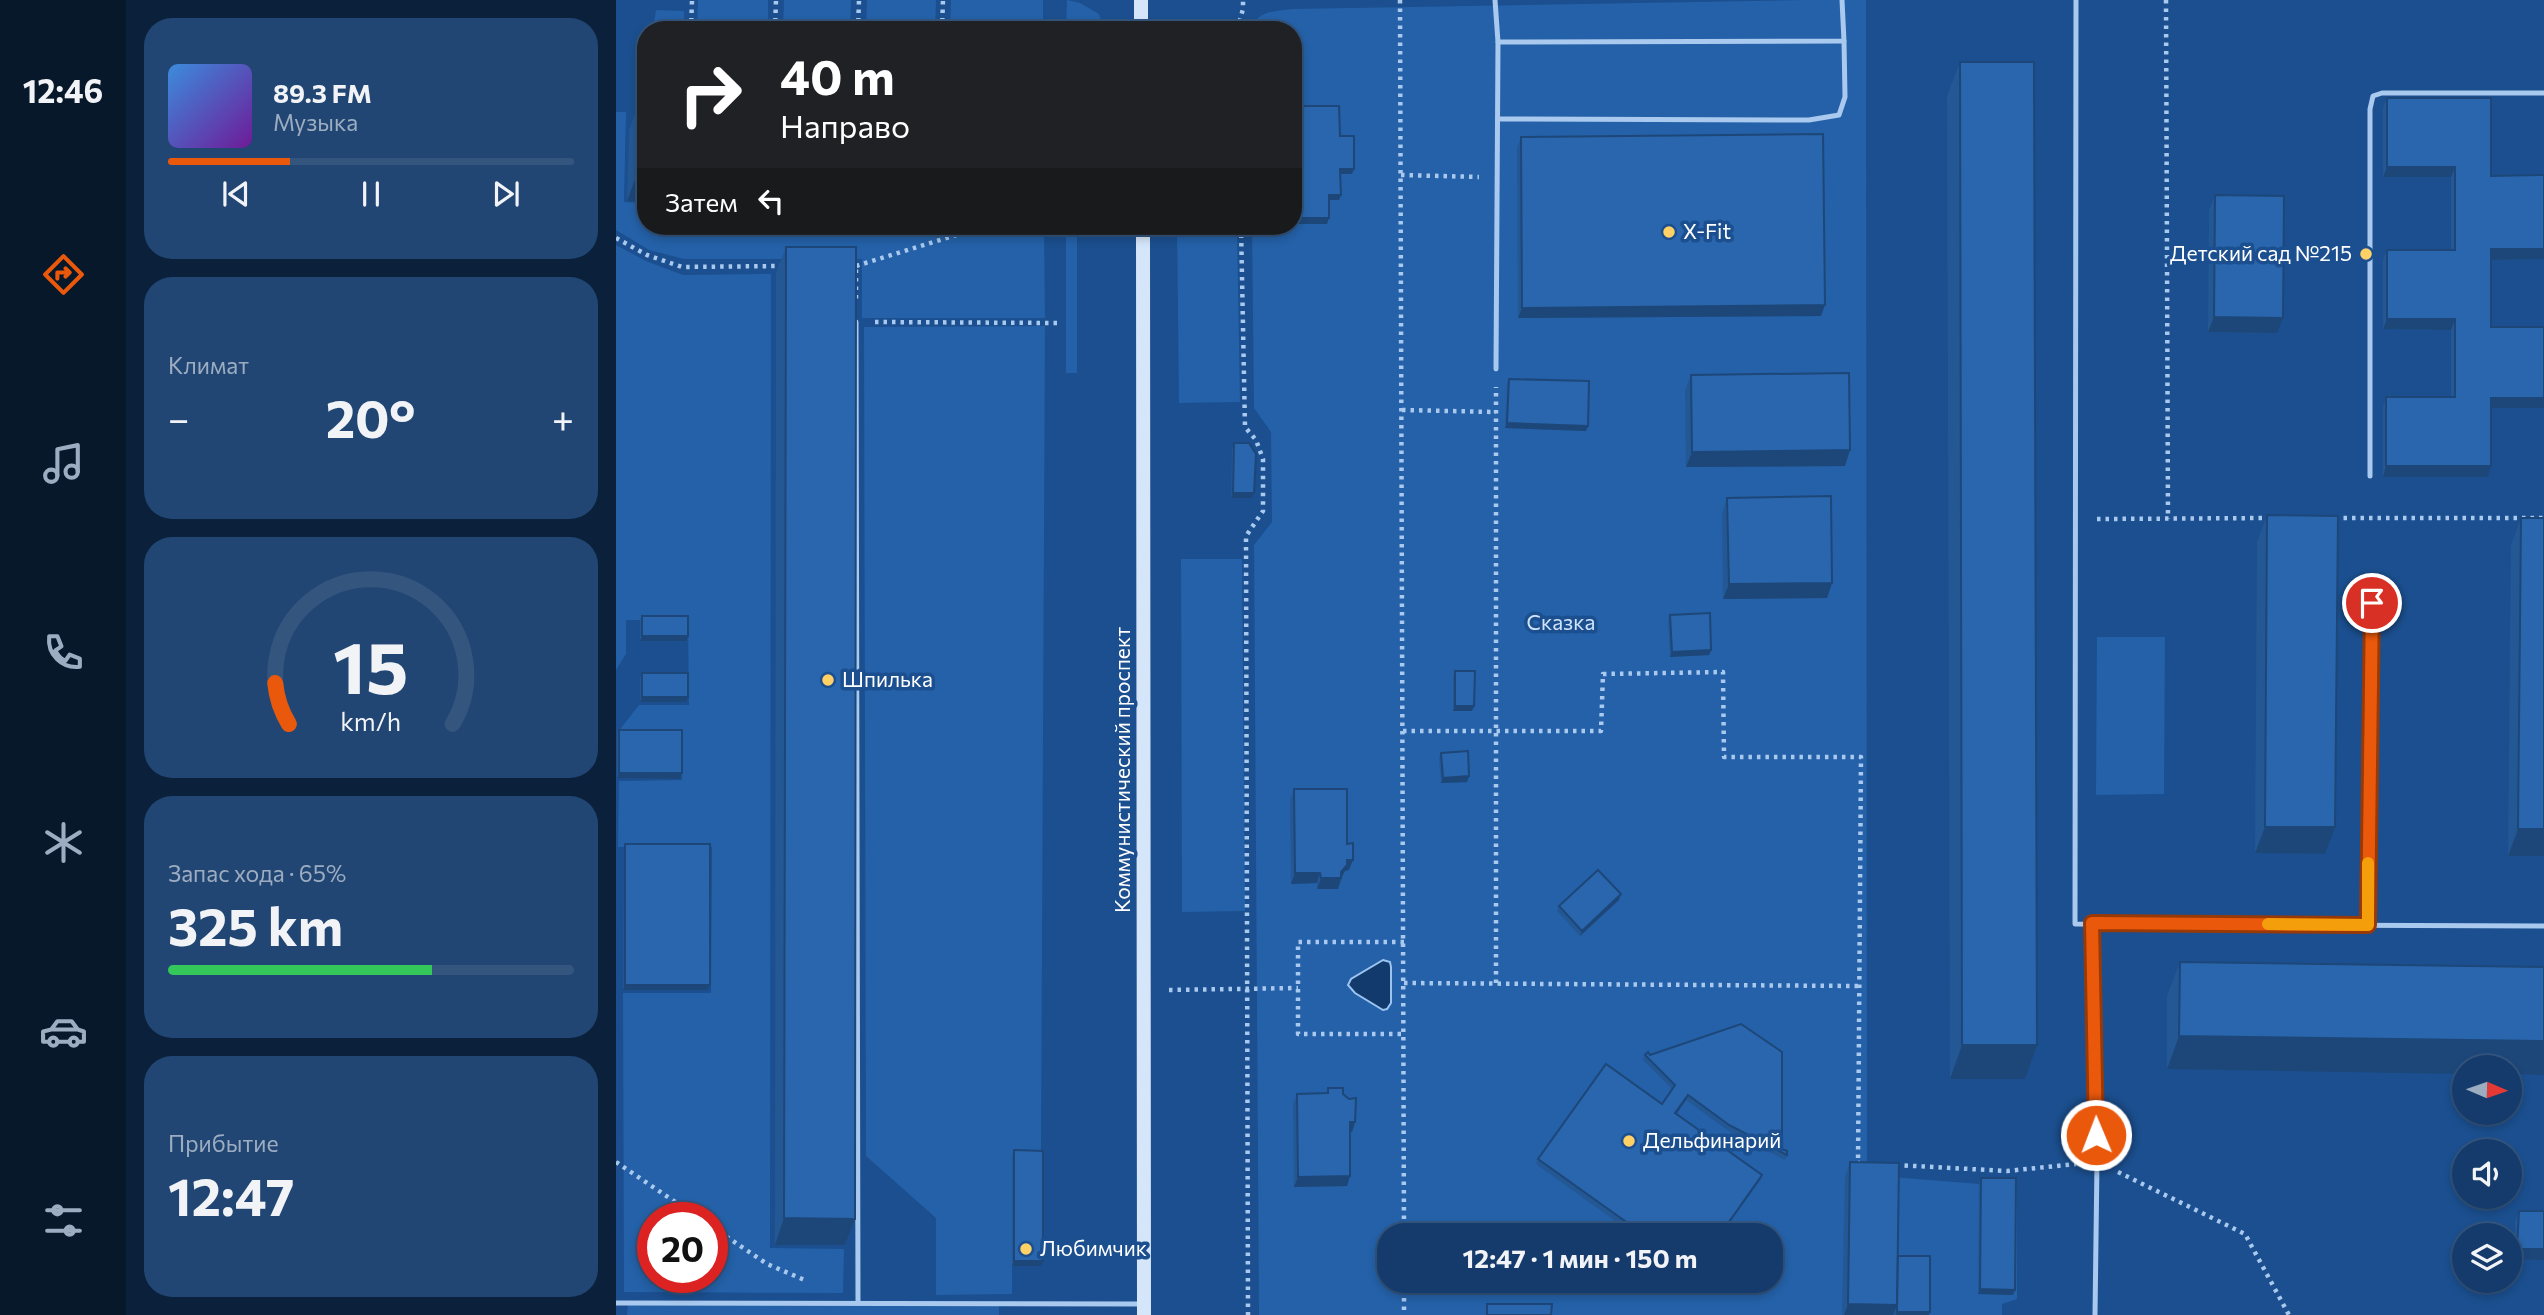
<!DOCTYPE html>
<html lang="ru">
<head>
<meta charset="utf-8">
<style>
  body { margin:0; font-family:Commissioner,sans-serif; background:#214673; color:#f1f3f6; height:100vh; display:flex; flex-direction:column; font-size:26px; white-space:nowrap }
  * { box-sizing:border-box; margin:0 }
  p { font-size:23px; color:#9dadc1 }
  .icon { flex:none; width:38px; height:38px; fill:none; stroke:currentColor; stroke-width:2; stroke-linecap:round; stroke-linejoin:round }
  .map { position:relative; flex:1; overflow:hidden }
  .drawer { display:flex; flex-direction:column; gap:18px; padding:18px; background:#0b203b; width:490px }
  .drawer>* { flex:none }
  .guide { position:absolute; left:21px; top:21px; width:665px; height:214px; border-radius:28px; box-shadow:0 4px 10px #0003,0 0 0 2px #33557e; background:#202124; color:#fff; overflow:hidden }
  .needle { width:46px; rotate:92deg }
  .tools { position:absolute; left:1836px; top:1055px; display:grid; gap:14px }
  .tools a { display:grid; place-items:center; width:70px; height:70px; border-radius:50%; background:#143b6b; box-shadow:0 4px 10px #0003,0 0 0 2px #33557e; font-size:35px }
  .speed { position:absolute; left:21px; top:1202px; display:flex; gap:14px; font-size:35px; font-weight:700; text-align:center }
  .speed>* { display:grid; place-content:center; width:91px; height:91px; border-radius:50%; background:#143b6b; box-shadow:0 4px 10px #0003,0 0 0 2px #33557e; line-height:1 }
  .speed .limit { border:10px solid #d22; background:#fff; color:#111 }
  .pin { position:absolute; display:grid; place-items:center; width:60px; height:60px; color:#fff; margin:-30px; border:4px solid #fff; border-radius:50%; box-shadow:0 2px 7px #0007 }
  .me { position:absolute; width:77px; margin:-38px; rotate:359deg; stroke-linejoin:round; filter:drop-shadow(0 0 5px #0008) }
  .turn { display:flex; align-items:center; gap:24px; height:147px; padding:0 28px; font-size:32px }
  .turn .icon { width:91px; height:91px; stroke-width:2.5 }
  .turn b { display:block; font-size:49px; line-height:60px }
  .then { display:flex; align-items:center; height:66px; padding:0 28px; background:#0003; gap:14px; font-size:26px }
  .big { font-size:52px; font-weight:700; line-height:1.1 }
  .drawer .card { flex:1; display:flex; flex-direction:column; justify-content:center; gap:10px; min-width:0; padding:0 24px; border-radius:28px; background:#214673 }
  .drawer .dial { align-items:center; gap:0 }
  .dial svg { height:182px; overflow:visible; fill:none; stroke:#33557e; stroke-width:7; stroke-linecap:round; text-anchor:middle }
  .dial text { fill:#f1f3f6; stroke:none }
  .song { display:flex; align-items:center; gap:21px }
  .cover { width:84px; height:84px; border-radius:10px; background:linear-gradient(135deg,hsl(210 70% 55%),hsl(280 70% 35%)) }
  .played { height:7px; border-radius:4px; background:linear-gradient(90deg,#ea580c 30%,#33557e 30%) }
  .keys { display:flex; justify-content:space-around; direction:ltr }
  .heat { display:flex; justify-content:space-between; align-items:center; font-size:38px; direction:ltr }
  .charge { height:10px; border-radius:5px; background:linear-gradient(90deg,#34c759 65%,#33557e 0) }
  .trip { position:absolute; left:761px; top:1223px; width:406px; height:70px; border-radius:28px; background:#143b6b; box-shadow:0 4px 10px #0003,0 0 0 2px #33557e; font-weight:700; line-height:70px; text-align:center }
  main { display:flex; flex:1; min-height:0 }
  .menu { display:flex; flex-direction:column; width:126px; justify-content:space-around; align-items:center; background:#08182b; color:#9dadc1 }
  .menu .icon { width:49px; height:49px }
  .menu .on { color:#ea580c }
  .menu b { font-size:32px; color:#f1f3f6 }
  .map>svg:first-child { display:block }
  .green { fill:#2461a8; fill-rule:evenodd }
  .water { fill:#123a6d; stroke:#9cc4f0; stroke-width:2 }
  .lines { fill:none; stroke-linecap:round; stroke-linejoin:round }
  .path { stroke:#a9c9ee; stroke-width:4.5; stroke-dasharray:3.5 5; stroke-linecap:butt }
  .lane { stroke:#a9c9ee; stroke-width:5 }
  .secondary { stroke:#d6e6fa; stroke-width:14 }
  .wall { fill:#245895 }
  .shaded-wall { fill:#1d4779 }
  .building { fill:#2a66ad; stroke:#1d4779; stroke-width:2 }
  .route-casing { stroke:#983908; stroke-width:18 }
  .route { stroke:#ea580c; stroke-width:12 }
  .slow { stroke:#f59e0b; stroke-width:12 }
  .poi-dot { fill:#ffd166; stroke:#1b4f8f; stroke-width:2.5 }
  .labels { text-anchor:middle; stroke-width:7; stroke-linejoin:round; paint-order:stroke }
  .poi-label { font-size:21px; fill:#fff; stroke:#1b4f8f; text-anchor:start }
  .park-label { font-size:21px; fill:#cfe3fa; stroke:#1b4f8f }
  .street-label { font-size:21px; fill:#fff; stroke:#1b4f8f }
</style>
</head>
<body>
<main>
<nav class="menu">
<b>12:46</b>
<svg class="icon on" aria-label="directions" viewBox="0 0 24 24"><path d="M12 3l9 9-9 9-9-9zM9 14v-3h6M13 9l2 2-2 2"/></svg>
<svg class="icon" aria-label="music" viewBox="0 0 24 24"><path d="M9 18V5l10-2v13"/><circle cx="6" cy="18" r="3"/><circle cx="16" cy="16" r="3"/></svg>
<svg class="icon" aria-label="phone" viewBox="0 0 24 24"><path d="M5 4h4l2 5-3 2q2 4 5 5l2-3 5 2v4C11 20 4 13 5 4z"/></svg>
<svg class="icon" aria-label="climate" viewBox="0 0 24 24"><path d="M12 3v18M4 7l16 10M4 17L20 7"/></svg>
<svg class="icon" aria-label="car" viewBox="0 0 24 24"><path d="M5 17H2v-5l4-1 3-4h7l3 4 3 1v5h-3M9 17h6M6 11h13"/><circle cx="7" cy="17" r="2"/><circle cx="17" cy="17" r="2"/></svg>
<svg class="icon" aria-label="filters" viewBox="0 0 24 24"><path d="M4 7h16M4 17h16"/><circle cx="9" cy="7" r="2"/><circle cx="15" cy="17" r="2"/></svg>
</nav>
<section class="drawer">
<div class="card">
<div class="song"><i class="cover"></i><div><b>89.3 FM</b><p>Музыка</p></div></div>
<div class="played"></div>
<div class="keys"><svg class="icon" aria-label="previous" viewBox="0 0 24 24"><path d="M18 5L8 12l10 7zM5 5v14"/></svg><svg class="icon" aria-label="pause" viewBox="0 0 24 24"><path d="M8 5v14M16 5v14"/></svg><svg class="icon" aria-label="next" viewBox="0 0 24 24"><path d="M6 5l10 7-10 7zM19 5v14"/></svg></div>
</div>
<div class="card"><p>Климат</p>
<div class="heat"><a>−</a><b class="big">20°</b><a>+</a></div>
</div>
<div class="card dial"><svg viewBox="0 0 100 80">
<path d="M14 69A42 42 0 1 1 86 69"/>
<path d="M14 69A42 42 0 0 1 8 51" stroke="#ea580c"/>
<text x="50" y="56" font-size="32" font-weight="700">15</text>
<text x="50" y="72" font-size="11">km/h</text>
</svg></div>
<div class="card"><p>Запас хода · 65%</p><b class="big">325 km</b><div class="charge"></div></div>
<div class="card"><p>Прибытие</p><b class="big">12:47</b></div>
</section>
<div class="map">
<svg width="1928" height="1315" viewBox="0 0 1928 1315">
  <rect width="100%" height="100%" fill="#1b4f8f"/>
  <g class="green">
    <polygon points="82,0 152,0 152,30 81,30"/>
    <polygon points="168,0 235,0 234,30 167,30"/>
    <polygon points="251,0 320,0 319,30 250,30"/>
    <polygon points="335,0 427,0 427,30 334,30"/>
    <polygon points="451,0 464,3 483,14 488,30 450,30"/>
    <path d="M 1191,0 L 1250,0 L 1251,1175 L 1401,1187 L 1401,1299 L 1386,1304 L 1386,1315 L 643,1315 L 638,545 L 656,522 L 655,432 L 638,408 L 636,226 L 677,226 L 677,30 L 635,30 C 641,10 658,12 676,9 ZM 774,1236 L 1155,1236 L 1155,1281 L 774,1281 Z"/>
    <polygon points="40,10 68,11 68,30 37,30"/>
    <polygon points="0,112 10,112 8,202 30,203 30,226 428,226 429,318 246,318 246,259 68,259 33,250 0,230"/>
    <rect x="450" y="226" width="11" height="147"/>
    <polygon points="561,226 621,226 624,402 563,403"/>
    <path d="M 0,245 L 30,261 L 67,275 L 155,274 L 154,1248 L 228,1249 L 227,1293 L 8,1292 L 7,993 L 95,993 L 96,847 L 2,847 L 3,781 L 66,780 L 65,733 L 1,733 L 23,705 L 73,705 L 72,620 L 10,620 L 10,654 L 0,670 ZM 37,1218 L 96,1218 L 96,1278 L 37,1278 Z"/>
    <polygon points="429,326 425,1156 396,1156 396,1294 320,1295 320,1218 250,1156 248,327"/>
    <polygon points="565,559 626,559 629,911 566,912"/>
    <polygon points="1481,637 1549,637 1548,794 1480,795"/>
    <polygon points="12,1303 383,1304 383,1315 11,1315"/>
  </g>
  <polygon class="water" points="767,960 774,962 775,967 775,1003 771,1009 767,1010 739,993 732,985 735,979"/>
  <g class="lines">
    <g class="path">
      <polyline points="784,0 788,1236"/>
      <polyline points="1550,0 1552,519"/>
      <polyline points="75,30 76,0"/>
      <polyline points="159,30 160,0"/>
      <polyline points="242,30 243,0"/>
      <polyline points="326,30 327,0"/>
      <polyline points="621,30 627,9 627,0"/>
      <polyline points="785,175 863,177"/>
      <polyline points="625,226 629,427 640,440 647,459 647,511 630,536 632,1315"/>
      <polyline points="0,238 31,255 66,267 167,266"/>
      <polyline points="235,266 240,266 240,302"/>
      <polyline points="240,266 369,226"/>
      <polyline points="259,322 441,323"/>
      <polyline points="786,410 880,412"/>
      <polyline points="1719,518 1928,518"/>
      <polyline points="1481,519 1654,518"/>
      <polyline points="787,731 985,731 987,674 1107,672 1108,757 1245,757 1242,1163 1244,1163"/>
      <polyline points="788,942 682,942 682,1034 788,1034"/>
      <polyline points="788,983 1243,986"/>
      <polyline points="880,983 880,387"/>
      <polyline points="553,990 682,988"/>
      <polyline points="0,1162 83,1218"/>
      <polyline points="1280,1165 1391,1171 1460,1164"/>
      <polyline points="1502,1172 1629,1234 1673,1315"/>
      <polyline points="96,1227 151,1264 191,1281"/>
      <polyline points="788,1281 788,1315"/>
    </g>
    <g class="lane">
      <polyline points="879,0 882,42 1228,41 1226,0"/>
      <polyline points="1460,0 1459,924 1928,926"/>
      <polyline points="882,119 1193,120 1223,115 1229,97 1228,41"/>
      <polyline points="240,322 242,1303"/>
      <polyline points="880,369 882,42"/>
      <polyline points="1754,476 1754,109 1757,96 1766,93 1928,93"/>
      <polyline points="1476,923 1481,1162 1479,1315"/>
      <polyline points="1752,925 1756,603"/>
      <polyline points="0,1303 528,1304"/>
    </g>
    <g class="secondary">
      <polyline points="525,0 525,30"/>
      <polyline points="527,226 528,1315"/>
    </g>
  </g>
  <g class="wall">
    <polygon points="1344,62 1421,1045 1409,1079 1334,1079 1331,96"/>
    <polygon points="1771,98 1875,176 1928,259 1875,260 1875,327 1928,408 1875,408 1875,466 1872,477 1767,477 1767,407 1770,397 1835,397 1835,330 1767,329 1767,260 1771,250 1835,250 1835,177 1767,177 1767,108"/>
    <polygon points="23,103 30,202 11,201 13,130"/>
    <polygon points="677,106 724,136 736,174 724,174 725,195 723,200 713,200 711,224 682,224 683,201 677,201"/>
    <polygon points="905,137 1205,316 902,318 901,148"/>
    <polygon points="1599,195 1661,333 1592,332 1593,210"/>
    <polygon points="170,247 239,1219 229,1245 159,1245 160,273"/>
    <polygon points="1075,375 1229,466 1070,467 1069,390"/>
    <polygon points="893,379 970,431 889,428 891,384"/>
    <polygon points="618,443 636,498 615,498 616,448"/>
    <polygon points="1111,498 1216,583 1211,598 1107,599 1106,513"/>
    <polygon points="1651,515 1709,854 1639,853 1641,542"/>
    <polygon points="1905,518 1928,856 1892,856 1895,545"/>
    <polygon points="1054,615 1095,650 1093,655 1054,657 1052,620"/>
    <polygon points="26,616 70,641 24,641 24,621"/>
    <polygon points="839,671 858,706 856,711 837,711 837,676"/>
    <polygon points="26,673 70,702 24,702 24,678"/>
    <polygon points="3,730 66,773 64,779 1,778 1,735"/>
    <polygon points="825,753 851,782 825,783 823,758"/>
    <polygon points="678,789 731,844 733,870 729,871 722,889 701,889 701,883 675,884 674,800"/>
    <polygon points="9,844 92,990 7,990 8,849"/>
    <polygon points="1003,900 964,936 941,911 943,906"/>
    <polygon points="1564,962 1928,967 1928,1075 1894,1074 1894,1068 1551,1069 1551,996"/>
    <polygon points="1029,1055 1034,1055 1166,1149 1171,1155 1169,1160 1111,1130 1070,1100 1060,1114 1146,1175 1144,1180 1104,1236 1020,1236 920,1164 922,1159 1046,1104 1056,1089 1027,1060"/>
    <polygon points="712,1088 727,1094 739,1122 736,1132 734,1132 734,1176 731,1186 678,1187 677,1104 681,1094 710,1093"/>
    <polygon points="398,1150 427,1261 425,1266 396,1266 396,1156"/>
    <polygon points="1234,1162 1282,1256 1314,1312 1313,1315 1226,1315 1229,1177"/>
    <polygon points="1365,1178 1397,1295 1362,1294 1363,1183"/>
    <polygon points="1903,1211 1928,1211 1898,1259 1899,1221"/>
  </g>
  <g class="shaded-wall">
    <polygon points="1771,167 1839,167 1835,177 1767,177"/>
    <polygon points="724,169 738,169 736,174 722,174"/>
    <polygon points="21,174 30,175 30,202 11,201"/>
    <polygon points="713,195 725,195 723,200 711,200"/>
    <polygon points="677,196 684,196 683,201 677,201"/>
    <polygon points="684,218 713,218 711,224 682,224"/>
    <polygon points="1875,249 1928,249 1928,259 1871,260"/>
    <polygon points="1209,305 1205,316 902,318 906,308"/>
    <polygon points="1598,317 1667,318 1661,333 1592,332"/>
    <polygon points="1771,319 1839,319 1835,330 1767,329"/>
    <polygon points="1875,398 1928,398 1928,408 1871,408"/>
    <polygon points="891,423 972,426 970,431 889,428"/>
    <polygon points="1234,450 1229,466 1070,467 1076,452"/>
    <polygon points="1770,466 1875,466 1872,477 1767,477"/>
    <polygon points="617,493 638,493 636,498 615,498"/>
    <polygon points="1216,583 1211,598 1107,599 1113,584"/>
    <polygon points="26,636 72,636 70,641 24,641"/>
    <polygon points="1095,650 1093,655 1054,657 1056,652"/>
    <polygon points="26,697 72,697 70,702 24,702"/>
    <polygon points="839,706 858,706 856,711 837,711"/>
    <polygon points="3,773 66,773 64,779 1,778"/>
    <polygon points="853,776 851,782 825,783 827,778"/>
    <polygon points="1649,827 1719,827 1709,854 1639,853"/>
    <polygon points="1902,829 1928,829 1928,856 1892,856"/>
    <polygon points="731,860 737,860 733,870 729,871 725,878 722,889 701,889 705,878 725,872"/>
    <polygon points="679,873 704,873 701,883 675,884"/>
    <polygon points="1005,894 1003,900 964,936 966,931"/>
    <polygon points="9,985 94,985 92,990 7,990"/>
    <polygon points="1563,1036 1928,1041 1928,1075 1894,1074 1894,1068 1848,1068 1848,1074 1551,1069"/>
    <polygon points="1346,1045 1421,1045 1409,1079 1334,1079"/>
    <polygon points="1072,1095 1070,1100 1057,1119 1059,1113"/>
    <polygon points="734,1122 739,1122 736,1132 730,1132"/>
    <polygon points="1146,1175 1144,1180 1104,1236 1103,1236"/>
    <polygon points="734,1176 731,1186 678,1187 682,1177"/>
    <polygon points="168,1218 239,1219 229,1245 159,1245"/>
    <polygon points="1901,1249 1928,1249 1928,1260 1898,1259"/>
    <polygon points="398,1261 427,1261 425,1266 396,1266"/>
    <polygon points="1364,1289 1399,1290 1397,1295 1362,1294"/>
    <polygon points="1232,1304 1281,1305 1277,1315 1228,1315"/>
    <polygon points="1281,1312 1314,1312 1313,1315 1280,1315"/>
  </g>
  <g class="building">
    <polygon points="1344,62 1418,62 1421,1045 1346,1045"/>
    <polygon points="1771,98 1875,98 1875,176 1928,175 1928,249 1875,249 1875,327 1928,327 1928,398 1875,398 1875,466 1770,466 1770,397 1839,397 1839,319 1771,319 1771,250 1839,250 1839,167 1771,167"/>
    <polygon points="23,103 30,104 30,175 21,174"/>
    <polygon points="677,106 723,106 724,136 738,136 738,169 724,169 725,195 713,195 713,218 684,218 684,196 677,196"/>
    <polygon points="1207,134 1209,305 906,308 905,137"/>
    <polygon points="1599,195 1668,196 1667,318 1598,317"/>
    <polygon points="170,247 240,247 239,1219 168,1218"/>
    <polygon points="1233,373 1234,450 1076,452 1075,375"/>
    <polygon points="893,379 973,381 972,426 891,423"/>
    <polygon points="618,443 633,443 640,454 638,493 617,493"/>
    <polygon points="1215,496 1216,583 1113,584 1111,498"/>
    <polygon points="1651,515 1722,516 1719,827 1649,827"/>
    <polygon points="1905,518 1928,518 1928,829 1902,829"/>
    <polygon points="1094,613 1095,650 1056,652 1054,615"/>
    <rect x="26" y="616" width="46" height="20"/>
    <polygon points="839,671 859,671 858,706 839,706"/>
    <rect x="26" y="673" width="46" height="24"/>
    <rect x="3" y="730" width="63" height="43"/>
    <polygon points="852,751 853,776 827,778 825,753"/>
    <polygon points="678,789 731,789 731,844 737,843 737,860 731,860 731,865 725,872 725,878 705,878 704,873 679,873"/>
    <rect x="9" y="844" width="85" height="141"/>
    <polygon points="982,870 1005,894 966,931 943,906"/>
    <polygon points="1564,962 1928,967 1928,1041 1563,1036"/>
    <polygon points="1125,1024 1166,1052 1166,1149 1171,1151 1171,1155 1113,1125 1072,1095 1059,1113 1146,1175 1103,1236 1030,1236 922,1159 990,1064 1046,1104 1059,1085 1029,1055 1032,1052 1034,1055"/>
    <polygon points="712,1088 727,1088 727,1094 733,1099 740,1098 739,1122 734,1122 734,1176 682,1177 681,1094 712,1093"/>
    <polygon points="398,1150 427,1151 427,1261 398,1261"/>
    <polygon points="1234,1162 1283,1163 1281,1305 1232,1304"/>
    <polygon points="1365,1178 1400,1178 1399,1290 1364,1289"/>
    <polygon points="1903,1211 1928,1211 1928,1249 1901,1249"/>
    <polygon points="1282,1256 1314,1256 1314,1312 1281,1312"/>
    <polygon points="871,1304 936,1304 935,1315 871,1315"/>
  </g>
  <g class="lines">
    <g class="route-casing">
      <polyline id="route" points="1480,1135 1476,923 1752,925 1756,603"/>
    </g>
    <use href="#route" class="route"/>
    <polyline class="slow" points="1652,924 1752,925 1752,863"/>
  </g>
  <g class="poi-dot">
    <circle cx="1053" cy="232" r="7"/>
    <circle cx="1750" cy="254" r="7"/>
    <circle cx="212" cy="680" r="7"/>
    <circle cx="1013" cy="1141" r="7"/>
    <circle cx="410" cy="1249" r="7"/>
  </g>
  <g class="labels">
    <g class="poi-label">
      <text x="1067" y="239">X-Fit</text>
      <text x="1736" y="261" text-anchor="end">Детский сад №215</text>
      <text x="226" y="687">Шпилька</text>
      <text x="1027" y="1148">Дельфинарий</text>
      <text x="424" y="1256">Любимчик</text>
    </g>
    <g class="park-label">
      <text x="945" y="630">Сказка</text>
    </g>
    <g class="street-label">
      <text transform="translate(507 770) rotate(-90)" y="7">Коммунистический проспект</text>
    </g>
  </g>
</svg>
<div class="tools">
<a><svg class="needle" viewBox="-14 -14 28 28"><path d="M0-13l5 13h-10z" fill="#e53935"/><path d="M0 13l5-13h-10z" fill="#9dadc1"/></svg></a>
<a><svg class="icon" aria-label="sound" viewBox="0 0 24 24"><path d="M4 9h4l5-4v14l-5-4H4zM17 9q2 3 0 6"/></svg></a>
<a><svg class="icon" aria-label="layers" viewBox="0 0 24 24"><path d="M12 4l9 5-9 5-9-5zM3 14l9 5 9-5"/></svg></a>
</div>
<div class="speed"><div class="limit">20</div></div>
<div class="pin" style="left:1756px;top:603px;background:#d93025"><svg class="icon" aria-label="arrive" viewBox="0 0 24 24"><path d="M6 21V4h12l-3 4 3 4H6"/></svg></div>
<svg class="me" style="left:1480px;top:1135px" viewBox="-20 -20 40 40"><circle r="17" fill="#ea580c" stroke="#fff" stroke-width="3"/><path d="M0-11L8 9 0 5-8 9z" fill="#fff"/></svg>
<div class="trip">12:47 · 1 мин · 150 m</div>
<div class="guide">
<div class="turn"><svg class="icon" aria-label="right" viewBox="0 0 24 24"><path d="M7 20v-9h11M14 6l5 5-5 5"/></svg><div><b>40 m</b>Направо</div></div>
<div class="then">Затем<svg class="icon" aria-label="left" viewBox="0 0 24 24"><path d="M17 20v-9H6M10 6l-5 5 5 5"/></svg></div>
</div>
</div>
</main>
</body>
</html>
